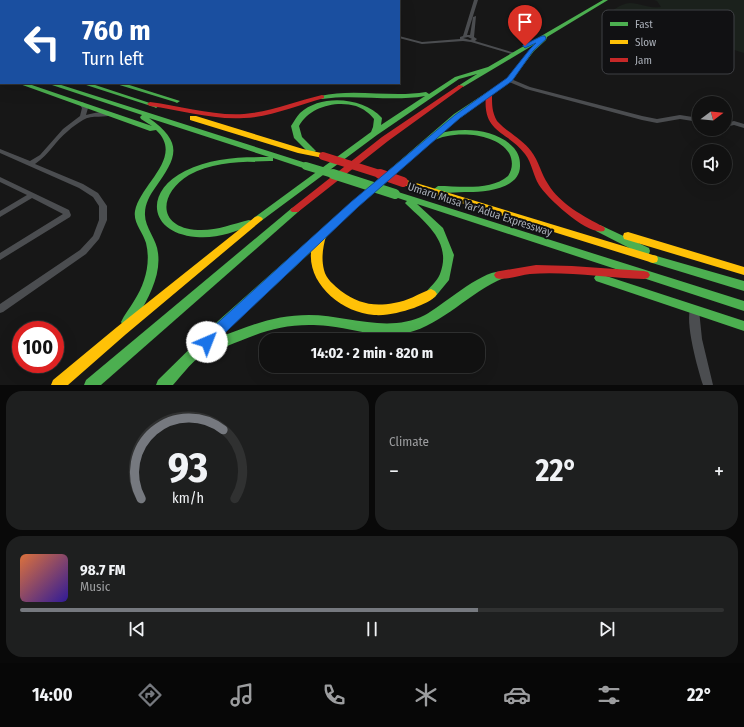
<!DOCTYPE html>
<html lang="en">
<head>
<meta charset="utf-8">
<style>
  body { margin:0; font-family:"Fira Sans Condensed",sans-serif; background:#1e1f1f; color:#f1f3f6; height:100vh; display:flex; flex-direction:column; font-size:15px; white-space:nowrap }
  * { box-sizing:border-box; margin:0 }
  p { font-size:13px; color:#9c9d9f }
  .icon { flex:none; width:22px; height:22px; fill:none; stroke:currentColor; stroke-width:2; stroke-linecap:round; stroke-linejoin:round }
  .map { position:relative; height:385px; overflow:hidden }
  .sheet { display:flex; flex-direction:column; gap:6px; padding:6px; background:#090909; flex:1 }
  .sheet>* { flex:none }
  .banner { position:absolute; left:0px; top:0px; width:400px; height:84px; box-shadow:0 4px 16px #0002,0 0 0 1px #303131; background:#1a4fa0; color:#fff; overflow:hidden }
  .needle { width:26px; rotate:74deg }
  .tools { position:absolute; left:692px; top:96px; display:grid; gap:8px }
  .tools a { display:grid; place-items:center; width:40px; height:40px; border-radius:50%; background:#111; box-shadow:0 4px 16px #0002,0 0 0 1px #303131; font-size:20px }
  .speed { position:absolute; left:12px; top:321px; display:flex; gap:8px; font-size:20px; font-weight:700; text-align:center }
  .speed>* { display:grid; place-content:center; width:52px; height:52px; border-radius:50%; background:#111; box-shadow:0 4px 16px #0002,0 0 0 1px #303131; line-height:1 }
  .speed .limit { border:6px solid #d22; background:#fff; color:#111 }
  .pin { position:absolute; display:grid; place-items:center; width:34px; height:34px; color:#fff; margin:-41px -17px; border-radius:50% 50% 50% 0; rotate:-45deg; box-shadow:0 0 4px #0007 }
  .pin .icon { rotate:45deg }
  .me { position:absolute; width:44px; margin:-22px; rotate:44deg; stroke-linejoin:round; filter:drop-shadow(0 0 3px #0008) }
  .turn { display:flex; align-items:center; gap:14px; height:84px; padding:0 16px; font-size:18px }
  .turn .icon { width:52px; height:52px; stroke-width:2.5 }
  .turn b { display:block; font-size:28px; line-height:34px }
  .big { font-size:30px; font-weight:700; line-height:1.1 }
  .sheet .card { flex:1; display:flex; flex-direction:column; justify-content:center; gap:6px; min-width:0; padding:0 14px; border-radius:16px; background:#1e1f1f }
  .sheet .dial { align-items:center; gap:0 }
  .dial svg { height:104px; overflow:visible; fill:none; stroke:#303131; stroke-width:7; stroke-linecap:round; text-anchor:middle }
  .dial text { fill:#f1f3f6; stroke:none }
  .song { display:flex; align-items:center; gap:12px }
  .cover { width:48px; height:48px; border-radius:6px; background:linear-gradient(135deg,hsl(20 70% 55%),hsl(250 70% 35%)) }
  .played { height:4px; border-radius:2px; background:linear-gradient(90deg,#76797f 65%,#303131 65%) }
  .keys { display:flex; justify-content:space-around; direction:ltr }
  .heat { display:flex; justify-content:space-between; align-items:center; font-size:22px; direction:ltr }
  .sheet .tiles { flex:1; display:grid; gap:6px; grid-template-columns:1fr 1fr }
  .card:last-child { grid-column:span 2 }
  .trip { position:absolute; left:259px; top:333px; width:226px; height:40px; border-radius:16px; background:#111; box-shadow:0 4px 16px #0002,0 0 0 1px #303131; font-weight:700; line-height:40px; text-align:center }
  .menu { display:flex; height:64px; justify-content:space-around; align-items:center; background:#070707; color:#9c9d9f }
  .menu .icon { width:28px; height:28px }
  .menu .selected { color:#76797f }
  .menu b { font-size:18px; color:#f1f3f6 }
  .map>svg:first-child { display:block }
  .green { fill:#1b211c }
  .lines { fill:none; stroke-linecap:round; stroke-linejoin:round }
  .street { fill:#4b4d50; fill-rule:evenodd }
  .fast { fill:#4caf50; fill-rule:evenodd }
  .slow { fill:#ffc107; fill-rule:evenodd }
  .jam { fill:#c62828; fill-rule:evenodd }
  .fast-bridge-far1 { stroke:#4caf50; stroke-width:8 }
  .fast-bridge { stroke:#4caf50; stroke-width:10 }
  .jam-bridge-far1 { stroke:#c62828; stroke-width:8 }
  .jam-bridge { stroke:#c62828; stroke-width:10 }
  .route { fill:#1a73e8; stroke:#114b97 }
  .labels { text-anchor:middle; stroke-width:4; stroke-linejoin:round; paint-order:stroke }
  .street-label { font-size:11px; fill:#a9aeb7; stroke:#111113 }
  .key { fill:#111113; stroke:#3f4044; stroke-width:1 }
  .key-label { font-size:11px; fill:#a9aeb7 }
</style>
</head>
<body>
<div class="map">
<svg width="744" height="385" viewBox="0 0 744 385">
  <rect width="100%" height="100%" fill="#171717"/>
  <path class="green" d="M 654,0 L 744,0 L 744,53 L 734,50 L 716,37 L 721,30 L 720,21 C 701,15 680,10 662,19 L 670,38 L 616,32 L 602,19 C 610,13 620,3 630,3 C 640,3 650,9 661,7 L 657,1 Z"/>
  <g class="lines">
    <g class="street">
      <polygon points="97,0 121,0 119,1 99,1"/>
      <path d="M 474,0 L 478,0 L 467,35 L 470,35 L 473,17 L 476,16 L 474,37 L 477,39 L 475,41 L 515,53 L 515,55 L 471,42 L 463,41 L 422,44 L 399,38 L 399,36 L 422,42 L 460,39 L 460,37 L 463,36 ZM 468,37 L 472,39 L 470,40 L 463,38 Z"/>
      <polygon points="507,79 511,79 530,87 642,116 657,119 680,115 699,118 699,122 680,119 657,123 642,120 526,89 507,81"/>
      <path d="M 82,102 L 84,103 L 88,108 L 86,115 C 94,113 106,110 113,114 C 105,119 92,114 83,120 C 78,123 72,127 68,131 C 55,141 50,154 35,164 L 83,184 L 98,193 L 107,206 L 107,220 L 99,239 L 86,254 L 3,312 L 0,313 L 0,304 L 80,250 L 93,236 L 99,220 L 99,206 L 93,197 L 79,188 L 0,153 L 0,149 L 30,161 L 40,155 L 63,129 L 80,116 L 82,108 L 79,104 Z"/>
      <polygon points="734,121 744,124 744,128 734,125 725,127 725,123"/>
      <polygon points="0,177 69,210 71,215 70,217 0,260 0,253 63,214 32,198 0,217 0,211 27,195 0,182"/>
      <path d="M 694,306 L 697,307 L 699,310 L 702,339 L 713,385 L 703,385 C 698,370 684,320 691,307 Z"/>
    </g>
    <g class="fast">
      <path d="M 603,0 L 608,0 L 547,37 L 546,40 L 534,51 L 511,81 L 460,118 L 441,133 C 464,127 497,129 514,148 C 518,153 520,158 520,165 C 521,189 485,192 469,192 C 458,192 445,194 435,191 L 434,189 L 438,186 C 460,186 491,191 508,176 C 513,169 513,160 509,153 C 496,132 452,130 433,141 C 423,146 414,158 405,165 C 382,185 359,205 336,225 L 325,239 L 218,338 C 248,326 275,315 309,315 C 347,315 388,334 425,315 C 442,306 486,266 504,272 L 506,275 L 504,278 C 469,292 444,324 407,333 C 381,339 354,329 328,326 C 286,322 263,331 225,347 C 218,350 206,352 200,356 C 190,364 181,376 173,385 L 156,385 L 158,380 L 218,321 L 317,233 L 330,221 L 454,114 L 507,79 L 535,44 L 463,87 L 458,86 L 477,74 L 459,79 L 377,135 L 261,221 L 255,221 L 253,219 L 255,217 L 371,132 L 373,127 L 374,119 C 369,113 364,109 356,106 C 336,100 309,107 299,126 L 302,137 L 316,151 L 312,153 L 309,153 L 294,138 L 291,126 C 294,122 296,117 300,113 C 321,94 363,97 382,118 L 381,125 L 425,96 C 391,102 356,94 322,99 L 320,98 L 320,96 C 355,88 391,98 426,92 L 429,94 L 455,77 L 488,67 Z"/>
      <rect x="0" y="46" width="1" height="4"/>
      <polygon points="0,55 1,56 1,60 0,59"/>
      <rect x="0" y="65" width="1" height="5"/>
      <rect x="0" y="74" width="1" height="4"/>
      <path d="M 17,83 L 26,83 L 152,126 L 141,119 L 140,117 L 142,115 L 46,83 L 55,83 L 309,164 L 310,166 L 306,169 L 273,158 L 273,161 L 270,161 C 244,162 213,161 189,175 C 158,194 157,228 198,230 C 216,231 232,224 249,220 L 252,221 L 254,223 L 252,225 C 235,232 216,239 196,237 C 148,233 144,191 185,171 C 211,158 241,157 269,157 L 149,118 C 184,143 177,157 155,188 C 150,195 145,204 145,213 C 144,227 157,239 158,253 C 161,275 149,297 138,316 C 136,318 134,324 131,326 C 129,328 125,327 123,326 L 121,322 C 124,315 130,308 134,301 C 145,284 151,263 146,243 C 143,232 133,223 135,211 C 140,184 185,157 156,130 L 150,131 Z"/>
      <polygon points="80,83 89,83 159,106 156,108 154,107"/>
      <polygon points="113,83 123,83 180,101 177,103 175,102"/>
      <path d="M 395,191 L 744,301 L 744,311 L 417,204 L 443,228 L 454,255 L 449,280 L 435,297 L 431,299 L 427,297 L 425,294 C 429,287 437,282 440,274 C 452,243 427,224 407,205 L 405,203 L 407,201 L 392,196 L 390,194 Z"/>
      <polygon points="295,207 300,210 298,212 101,385 84,385 86,380 292,208"/>
      <polygon points="600,225 649,248 650,251 649,254 645,255 641,254 596,231 595,229 596,227"/>
      <polygon points="653,255 744,281 744,291 649,262 648,259 649,256"/>
      <polygon points="600,274 744,321 744,331 596,281 594,278 596,275"/>
    </g>
    <g class="slow">
      <polygon points="190,116 196,116 303,149 326,154 327,156 323,158 298,153 190,120"/>
      <polygon points="403,179 653,255 657,256 658,259 657,262 653,263 400,184 399,182"/>
      <polygon points="258,216 261,217 263,219 261,221 125,335 68,385 51,385 53,380 117,327 255,217"/>
      <path d="M 321,232 L 325,233 L 326,236 C 323,247 321,258 324,270 C 326,279 334,285 341,291 C 358,303 372,307 394,303 C 408,301 418,294 431,289 L 435,291 L 437,294 C 433,301 421,305 414,308 C 401,312 388,316 374,315 C 336,312 295,273 317,233 Z"/>
      <polygon points="628,232 744,267 744,275 624,239 623,236 624,233"/>
    </g>
    <g class="jam">
      <polygon points="459,85 464,86 388,141 298,212 292,212 290,210 292,208 382,137"/>
      <path d="M 489,93 L 492,95 C 492,105 492,112 497,121 C 507,132 522,139 531,151 C 539,161 541,174 548,184 C 560,204 583,216 604,227 L 605,229 L 604,231 C 588,236 547,198 539,185 C 533,175 532,163 525,154 C 507,130 482,134 486,95 Z"/>
      <path d="M 322,95 L 324,96 L 324,98 C 298,105 271,117 244,118 C 212,120 181,110 150,106 L 147,104 L 150,102 C 181,106 213,116 244,114 C 271,112 296,101 322,95 Z"/>
      <path d="M 536,265 L 572,266 L 644,271 L 648,272 L 650,275 L 648,278 L 644,279 C 606,278 567,271 530,274 C 520,275 505,281 496,278 L 494,275 L 496,272 L 500,271 Z"/>
    </g>
    <polyline class="fast-bridge-far1" points="306,166 336,175"/>
    <polyline class="fast-bridge" points="333,174 395,194"/>
    <polyline class="jam-bridge-far1" points="323,156 383,175"/>
    <polyline class="jam-bridge" points="380,174 403,182"/>
  </g>
  <polygon class="route" points="542,36 545,36 546,39 533,51 512,81 460,118 358,207 211,346 207,347 202,346 200,342 202,337 351,202 455,115 507,78 530,49 536,43 525,48 523,46 523,45"/>
  <g class="labels">
    <g class="street-label">
      <text transform="translate(480 209) rotate(18)" y="4">Umaru Musa Yar'Adua Expressway</text>
    </g>
  </g>
  <rect x="602" y="10" width="132" height="64" rx="6" class="key"/>
  <rect x="610" y="22" width="18" height="4" fill="#4caf50"/>
  <rect x="610" y="40" width="18" height="4" fill="#ffc107"/>
  <rect x="610" y="58" width="18" height="4" fill="#c62828"/>
  <g class="key-label">
    <text x="635" y="28">Fast</text>
    <text x="635" y="46">Slow</text>
    <text x="635" y="64">Jam</text>
  </g>
</svg>
<div class="tools">
<a><svg class="needle" viewBox="-14 -14 28 28"><path d="M0-13l5 13h-10z" fill="#e53935"/><path d="M0 13l5-13h-10z" fill="#9c9d9f"/></svg></a>
<a><svg class="icon" aria-label="sound" viewBox="0 0 24 24"><path d="M4 9h4l5-4v14l-5-4H4zM17 9q2 3 0 6"/></svg></a>
</div>
<div class="speed"><div class="limit">100</div></div>
<div class="pin" style="left:525px;top:46px;background:#d93025"><svg class="icon" aria-label="arrive" viewBox="0 0 24 24"><path d="M6 21V4h12l-3 4 3 4H6"/></svg></div>
<svg class="me" style="left:207px;top:342px" viewBox="-20 -20 40 40"><circle r="19" fill="#fff"/><path d="M0-13L10 11 0 6-10 11z" fill="#1a73e8"/></svg>
<div class="trip">14:02 · 2 min · 820 m</div>
<div class="banner">
<div class="turn"><svg class="icon" aria-label="left" viewBox="0 0 24 24"><path d="M17 20v-9H6M10 6l-5 5 5 5"/></svg><div><b>760 m</b>Turn left</div></div>
</div>
</div>
<section class="sheet">
<div class="tiles">
<div class="card dial"><svg viewBox="0 0 100 80">
<path d="M14 69A42 42 0 1 1 86 69"/>
<path d="M14 69A42 42 0 0 1 77 16" stroke="#76797f"/>
<text x="50" y="56" font-size="32" font-weight="700">93</text>
<text x="50" y="72" font-size="11">km/h</text>
</svg></div>
<div class="card"><p>Climate</p>
<div class="heat"><a>−</a><b class="big">22°</b><a>+</a></div>
</div>
<div class="card">
<div class="song"><i class="cover"></i><div><b>98.7 FM</b><p>Music</p></div></div>
<div class="played"></div>
<div class="keys"><svg class="icon" aria-label="previous" viewBox="0 0 24 24"><path d="M18 5L8 12l10 7zM5 5v14"/></svg><svg class="icon" aria-label="pause" viewBox="0 0 24 24"><path d="M8 5v14M16 5v14"/></svg><svg class="icon" aria-label="next" viewBox="0 0 24 24"><path d="M6 5l10 7-10 7zM19 5v14"/></svg></div>
</div>
</div>
</section>
<nav class="menu">
<b>14:00</b>
<svg class="icon selected" aria-label="directions" viewBox="0 0 24 24"><path d="M12 3l9 9-9 9-9-9zM9 14v-3h6M13 9l2 2-2 2"/></svg>
<svg class="icon" aria-label="music" viewBox="0 0 24 24"><path d="M9 18V5l10-2v13"/><circle cx="6" cy="18" r="3"/><circle cx="16" cy="16" r="3"/></svg>
<svg class="icon" aria-label="phone" viewBox="0 0 24 24"><path d="M5 4h4l2 5-3 2q2 4 5 5l2-3 5 2v4C11 20 4 13 5 4z"/></svg>
<svg class="icon" aria-label="climate" viewBox="0 0 24 24"><path d="M12 3v18M4 7l16 10M4 17L20 7"/></svg>
<svg class="icon" aria-label="car" viewBox="0 0 24 24"><path d="M5 17H2v-5l4-1 3-4h7l3 4 3 1v5h-3M9 17h6M6 11h13"/><circle cx="7" cy="17" r="2"/><circle cx="17" cy="17" r="2"/></svg>
<svg class="icon" aria-label="filters" viewBox="0 0 24 24"><path d="M4 7h16M4 17h16"/><circle cx="9" cy="7" r="2"/><circle cx="15" cy="17" r="2"/></svg>
<b>22°</b>
</nav>
</body>
</html>
